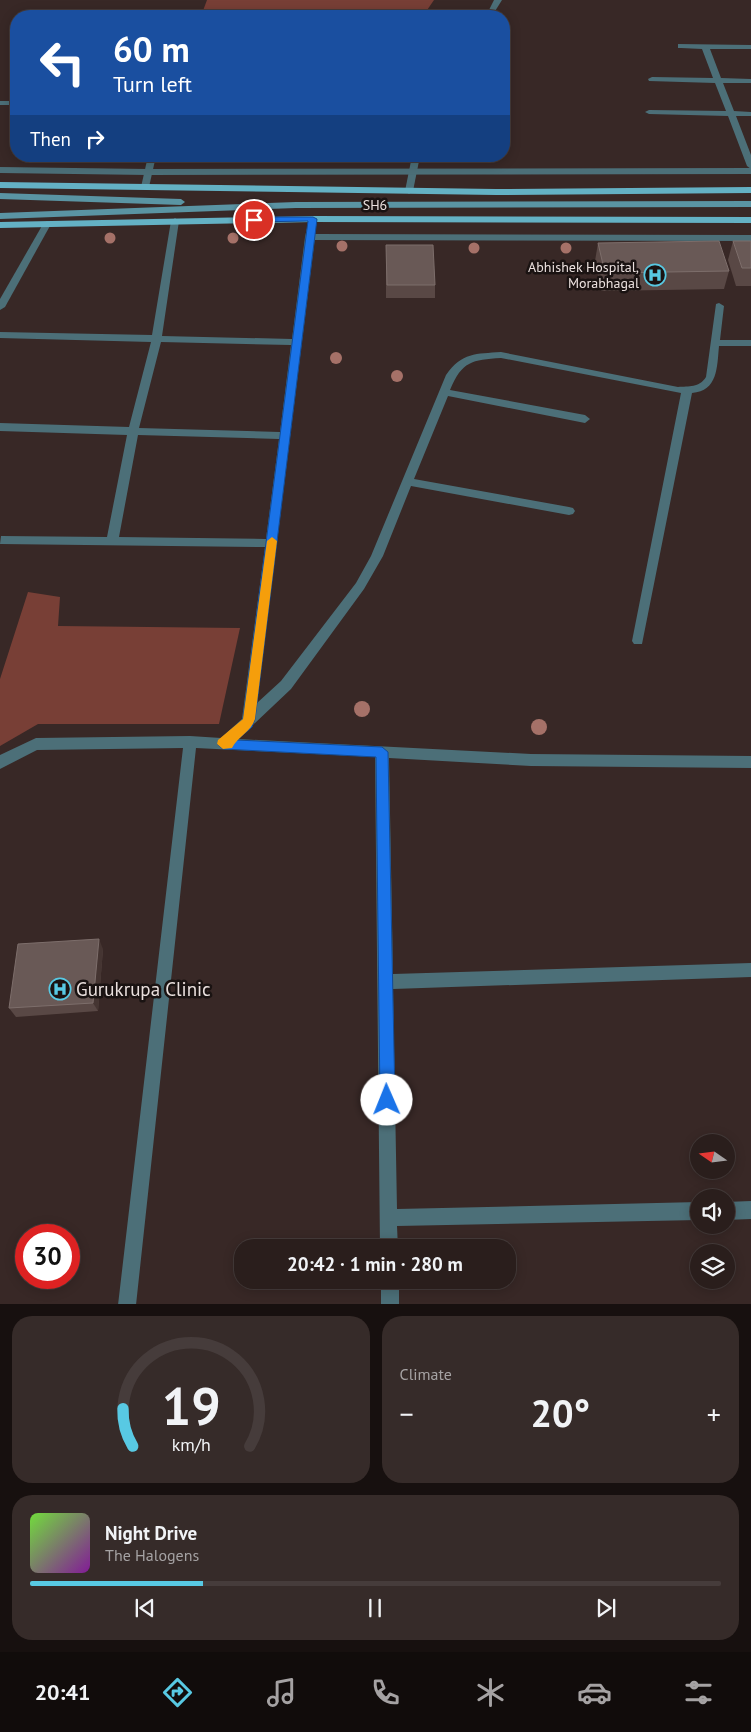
<!DOCTYPE html>
<html lang="en">
<head>
<meta charset="utf-8">
<style>
  body { margin:0; font-family:"PT Sans",sans-serif; background:#362b29; color:#f1f3f6; height:100vh; display:flex; flex-direction:column; font-size:19px; white-space:nowrap }
  * { box-sizing:border-box; margin:0 }
  p { font-size:16px; color:#a5a2a3 }
  .icon { flex:none; width:28px; height:28px; fill:none; stroke:currentColor; stroke-width:2; stroke-linecap:round; stroke-linejoin:round }
  .map { position:relative; height:1304px; overflow:hidden }
  .drawer { display:flex; flex-direction:column; gap:12px; padding:12px; background:#17100f; flex:1 }
  .drawer>* { flex:none }
  .top-card { position:absolute; left:10px; top:10px; width:500px; height:152px; border-radius:20px; box-shadow:0 2px 12px #0003,0 0 0 1px #463c3b; background:#1a4fa0; color:#fff; overflow:hidden }
  .needle { width:32px; rotate:284deg }
  .fabs { position:absolute; left:690px; top:1134px; display:grid; gap:10px }
  .fabs a { display:grid; place-items:center; width:45px; height:45px; border-radius:50%; background:#2a1e1c; box-shadow:0 2px 12px #0003,0 0 0 1px #463c3b; font-size:25px }
  .speed { position:absolute; left:15px; top:1224px; display:flex; gap:10px; font-size:25px; font-weight:700; text-align:center }
  .speed>* { display:grid; place-content:center; width:65px; height:65px; border-radius:50%; background:#2a1e1c; box-shadow:0 2px 12px #0003,0 0 0 1px #463c3b; line-height:1 }
  .speed .limit { border:8px solid #d22; background:#fff; color:#111 }
  .pin { position:absolute; display:grid; place-items:center; width:42px; height:42px; color:#fff; margin:-21px; border:2px solid #fff; border-radius:50%; box-shadow:0 1px 5px #0007 }
  .me { position:absolute; width:55px; margin:-28px; rotate:359deg; stroke-linejoin:round; filter:drop-shadow(0 0 4px #0008) }
  .turn { display:flex; align-items:center; gap:18px; height:105px; padding:0 20px; font-size:22px }
  .turn .icon { width:65px; height:65px; stroke-width:2.5 }
  .turn b { display:block; font-size:35px; line-height:42px }
  .then { display:flex; align-items:center; height:48px; padding:0 20px; background:#0003; gap:10px; font-size:19px }
  .big { font-size:38px; font-weight:800; line-height:1.1 }
  .drawer .card { flex:1; display:flex; flex-direction:column; justify-content:center; gap:8px; min-width:0; padding:0 18px; border-radius:20px; background:#362b29 }
  .drawer .dial { align-items:center; gap:0 }
  .dial svg { height:130px; overflow:visible; fill:none; stroke:#463c3b; stroke-width:7; stroke-linecap:round; text-anchor:middle }
  .dial text { fill:#f1f3f6; stroke:none }
  .song { display:flex; align-items:center; gap:15px }
  .cover { width:60px; height:60px; border-radius:8px; background:linear-gradient(135deg,hsl(100 70% 55%),hsl(290 70% 35%)) }
  .played { height:5px; border-radius:2px; background:linear-gradient(90deg,#58c9e3 25%,#463c3b 25%) }
  .keys { display:flex; justify-content:space-around; direction:ltr }
  .heat { display:flex; justify-content:space-between; align-items:center; font-size:28px; direction:ltr }
  .drawer .tiles { flex:1; display:grid; gap:12px; grid-template-columns:1fr 1fr }
  .card:last-child { grid-column:span 2 }
  .trip { position:absolute; left:234px; top:1239px; width:282px; height:50px; border-radius:20px; background:#2a1e1c; box-shadow:0 2px 12px #0003,0 0 0 1px #463c3b; font-weight:800; line-height:50px; text-align:center }
  .tabs { display:flex; height:80px; justify-content:space-around; align-items:center; background:#110c0b; color:#a5a2a3 }
  .tabs .icon { width:35px; height:35px }
  .tabs .on { color:#58c9e3 }
  .tabs b { font-size:22px; color:#f1f3f6 }
  .map>svg:first-child { display:block }
  .green { fill:#783f36 }
  .lines { fill:none; stroke-linecap:round; stroke-linejoin:round }
  .minor { fill:#4c6f78; fill-rule:evenodd }
  .tertiary { fill:#4c6f78; fill-rule:evenodd }
  .secondary { fill:#5a94a3; fill-rule:evenodd }
  .primary { fill:#64b1c4; fill-rule:evenodd }
  .tree { fill:#a57168 }
  .wall { fill:#594845 }
  .shaded-wall { fill:#453532 }
  .building { fill:#695956; stroke:#7d6e6b }
  .route { fill:#1a73e8; stroke:#114b97 }
  .slow { fill:#f59e0b }
  .labels { text-anchor:middle; stroke-width:5; stroke-linejoin:round; paint-order:stroke }
  .far-street-label { font-size:14px; fill:#eae0de; stroke:#1a1312 }
  .far-poi-label { font-size:14px; fill:#eae0de; stroke:#1a1312; text-anchor:end }
  .near-poi-label { font-size:19px; fill:#eae0de; stroke:#1a1312; text-anchor:start }
</style>
</head>
<body>
<div class="map">
<svg width="751" height="1305" viewBox="0 0 751 1305">
  <rect width="100%" height="100%" fill="#382826"/>
  <g class="green">
    <polygon points="207,0 434,0 423,16 201,16"/>
    <polygon points="28,592 60,597 58,626 240,628 219,724 38,724 0,746 0,679"/>
  </g>
  <g class="lines">
    <g class="minor">
      <polygon points="494,0 502,0 492,16 486,16"/>
      <polygon points="678,44 751,45 751,49 710,49 721,78 751,79 751,83 723,83 734,111 751,112 751,116 736,116 751,155 751,169 747,166 728,116 649,114 645,112 649,110 726,111 715,83 649,81 648,79 652,77 713,78 702,49 681,48 678,48"/>
      <rect x="0" y="101" width="16" height="4"/>
      <polygon points="148,156 156,156 149,187 145,190 141,187"/>
      <polygon points="412,156 420,156 413,191 409,194 405,191"/>
      <path d="M 175,218 L 179,221 L 162,336 L 292,339 L 305,237 L 310,234 L 315,237 L 257,703 L 281,681 L 356,583 L 371,556 L 446,375 C 462,352 476,354 501,352 L 678,387 C 689,386 699,388 706,377 L 716,304 L 719,303 L 724,306 L 720,340 L 751,340 L 751,346 L 719,346 C 717,367 718,391 692,393 L 642,644 L 634,644 L 632,641 L 681,393 L 501,358 C 472,360 462,361 450,390 L 585,415 L 590,419 L 585,423 L 448,396 L 414,479 L 569,507 L 573,508 L 575,511 L 573,514 L 569,515 L 411,486 L 383,556 L 364,589 L 291,689 L 238,739 L 531,754 L 751,756 L 751,768 L 531,766 L 389,758 L 393,974 L 751,963 L 751,977 L 393,989 L 397,1209 L 699,1202 L 699,1220 L 397,1226 L 398,1248 L 380,1248 L 375,757 L 196,748 L 136,1305 L 118,1305 L 183,748 L 37,750 L 0,769 L 0,755 L 36,738 L 190,736 L 221,738 L 242,719 L 265,547 L 0,544 L 1,536 L 107,537 L 127,435 L 0,431 L 0,423 L 129,427 L 151,342 L 0,338 L 0,332 L 152,335 L 171,221 ZM 161,342 L 291,345 L 280,432 L 139,428 ZM 138,435 L 279,439 L 266,539 L 119,537 Z"/>
      <polygon points="47,221 51,224 5,307 0,310 0,299 43,224"/>
      <polygon points="751,1201 751,1219 726,1220 726,1202"/>
      <rect x="381" y="1280" width="18" height="25"/>
    </g>
    <g class="tertiary">
      <polygon points="0,167 148,169 751,168 751,174 148,175 0,173"/>
      <polygon points="313,216 317,219 315,234 751,235 751,241 310,240 305,237 309,219"/>
    </g>
    <g class="secondary">
      <polygon points="0,193 181,199 185,202 181,205 0,199"/>
      <polygon points="751,201 751,207 296,208 0,219 0,213 296,202"/>
    </g>
    <g class="primary">
      <polygon points="0,182 496,189 751,187 751,193 496,195 0,188"/>
      <polygon points="313,216 751,217 751,223 313,222 0,228 0,222"/>
    </g>
  </g>
  <g class="tree">
    <circle cx="110" cy="238" r="5.5"/>
    <circle cx="233" cy="238" r="5.5"/>
    <circle cx="342" cy="246" r="5.5"/>
    <circle cx="474" cy="248" r="5.5"/>
    <circle cx="566" cy="248" r="5.5"/>
    <circle cx="336" cy="358" r="6"/>
    <circle cx="397" cy="376" r="6"/>
    <circle cx="362" cy="709" r="8"/>
    <circle cx="539" cy="727" r="8"/>
  </g>
  <g class="wall">
    <polygon points="733,241 751,241 751,286 736,286 728,260"/>
    <polygon points="598,243 729,271 724,289 601,291 595,261"/>
    <polygon points="386,245 435,285 435,298 386,298"/>
    <polygon points="103,949 98,1011 16,1017 9,1008"/>
  </g>
  <polygon class="shaded-wall" points="99,939 103,949 98,1011 93,1003"/>
  <g class="building">
    <polygon points="719,241 729,271 605,273 598,243"/>
    <polygon points="733,241 751,241 751,268 742,268"/>
    <polygon points="386,245 433,245 435,285 387,285"/>
    <polygon points="99,939 93,1003 9,1008 18,944"/>
  </g>
  <polygon class="route" points="313,217 317,219 255,719 252,727 237,740 382,747 388,752 395,1100 392,1105 387,1107 382,1105 380,1100 376,757 223,749 217,744 243,719 308,221 254,222 250,220 254,217"/>
  <path class="slow" d="M 272,537 L 277,541 L 255,719 C 251,732 237,737 232,748 L 223,749 L 217,744 L 218,740 L 243,719 L 267,541 Z"/>
  <defs>
    <g id="hospital-ring" transform="scale(1.125)"><circle r="9.5" fill="#1a1312" stroke="#58c9e3" stroke-width="1.5"/><path d="M-5-5h3v3.5h4V-5h3V5h-3V1.5h-4V5h-3Z" fill="#58c9e3"/></g>
  </defs>
  <g fill-rule="evenodd">
    <use href="#hospital-ring" x="655" y="275"/>
    <use href="#hospital-ring" x="60" y="989"/>
  </g>
  <g class="labels">
    <g class="far-street-label">
      <text x="375" y="210">SH6</text>
    </g>
    <g class="far-poi-label">
      <text x="639" y="272">Abhishek Hospital,<tspan x="639" dy="16">Morabhagal</tspan></text>
    </g>
    <g class="near-poi-label">
      <text x="76" y="996">Gurukrupa Clinic</text>
    </g>
  </g>
</svg>
<div class="fabs">
<a><svg class="needle" viewBox="-14 -14 28 28"><path d="M0-13l5 13h-10z" fill="#e53935"/><path d="M0 13l5-13h-10z" fill="#a5a2a3"/></svg></a>
<a><svg class="icon" aria-label="sound" viewBox="0 0 24 24"><path d="M4 9h4l5-4v14l-5-4H4zM17 9q2 3 0 6"/></svg></a>
<a><svg class="icon" aria-label="layers" viewBox="0 0 24 24"><path d="M12 4l9 5-9 5-9-5zM3 14l9 5 9-5"/></svg></a>
</div>
<div class="speed"><div class="limit">30</div></div>
<div class="pin" style="left:254px;top:220px;background:#d93025"><svg class="icon" aria-label="arrive" viewBox="0 0 24 24"><path d="M6 21V4h12l-3 4 3 4H6"/></svg></div>
<svg class="me" style="left:387px;top:1100px" viewBox="-20 -20 40 40"><circle r="19" fill="#fff"/><path d="M0-13L10 11 0 6-10 11z" fill="#1a73e8"/></svg>
<div class="trip">20:42 · 1 min · 280 m</div>
<div class="top-card">
<div class="turn"><svg class="icon" aria-label="left" viewBox="0 0 24 24"><path d="M17 20v-9H6M10 6l-5 5 5 5"/></svg><div><b>60 m</b>Turn left</div></div>
<div class="then">Then<svg class="icon" aria-label="right" viewBox="0 0 24 24"><path d="M7 20v-9h11M14 6l5 5-5 5"/></svg></div>
</div>
</div>
<section class="drawer">
<div class="tiles">
<div class="card dial"><svg viewBox="0 0 100 80">
<path d="M14 69A42 42 0 1 1 86 69"/>
<path d="M14 69A42 42 0 0 1 8 46" stroke="#58c9e3"/>
<text x="50" y="56" font-size="32" font-weight="700">19</text>
<text x="50" y="72" font-size="11">km/h</text>
</svg></div>
<div class="card"><p>Climate</p>
<div class="heat"><a>−</a><b class="big">20°</b><a>+</a></div>
</div>
<div class="card">
<div class="song"><i class="cover"></i><div><b>Night Drive</b><p>The Halogens</p></div></div>
<div class="played"></div>
<div class="keys"><svg class="icon" aria-label="previous" viewBox="0 0 24 24"><path d="M18 5L8 12l10 7zM5 5v14"/></svg><svg class="icon" aria-label="pause" viewBox="0 0 24 24"><path d="M8 5v14M16 5v14"/></svg><svg class="icon" aria-label="next" viewBox="0 0 24 24"><path d="M6 5l10 7-10 7zM19 5v14"/></svg></div>
</div>
</div>
</section>
<nav class="tabs">
<b>20:41</b>
<svg class="icon on" aria-label="directions" viewBox="0 0 24 24"><path d="M12 3l9 9-9 9-9-9zM9 14v-3h6M13 9l2 2-2 2"/></svg>
<svg class="icon" aria-label="music" viewBox="0 0 24 24"><path d="M9 18V5l10-2v13"/><circle cx="6" cy="18" r="3"/><circle cx="16" cy="16" r="3"/></svg>
<svg class="icon" aria-label="phone" viewBox="0 0 24 24"><path d="M5 4h4l2 5-3 2q2 4 5 5l2-3 5 2v4C11 20 4 13 5 4z"/></svg>
<svg class="icon" aria-label="climate" viewBox="0 0 24 24"><path d="M12 3v18M4 7l16 10M4 17L20 7"/></svg>
<svg class="icon" aria-label="car" viewBox="0 0 24 24"><path d="M5 17H2v-5l4-1 3-4h7l3 4 3 1v5h-3M9 17h6M6 11h13"/><circle cx="7" cy="17" r="2"/><circle cx="17" cy="17" r="2"/></svg>
<svg class="icon" aria-label="filters" viewBox="0 0 24 24"><path d="M4 7h16M4 17h16"/><circle cx="9" cy="7" r="2"/><circle cx="15" cy="17" r="2"/></svg>
</nav>
</body>
</html>
